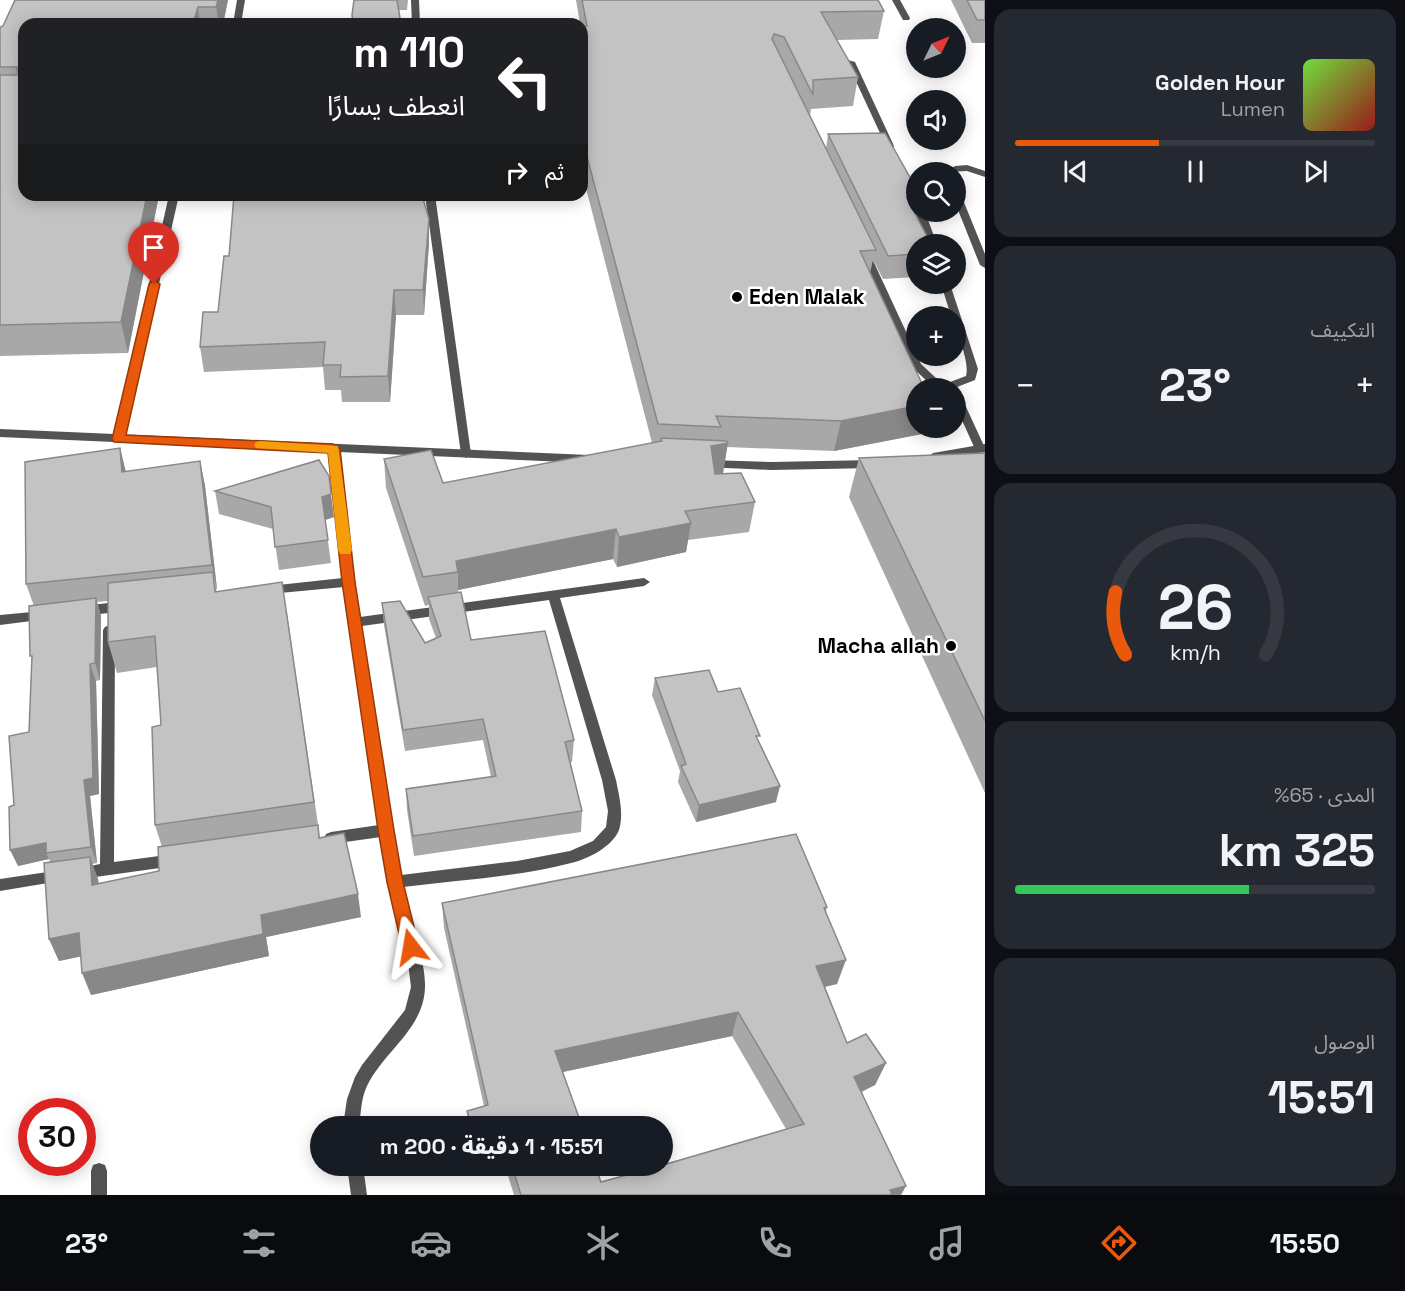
<!DOCTYPE html>
<html lang="ar">
<head>
<meta charset="utf-8">
<style>
  body { margin:0; font-family:"Space Grotesk","Noto Sans Arabic",sans-serif; background:#242831; color:#f1f3f6; direction:rtl; height:100vh; display:flex; flex-direction:column; font-size:22px; white-space:nowrap }
  * { box-sizing:border-box; margin:0 }
  p { font-size:20px; color:#9ea1a6 }
  .icon { flex:none; width:33px; height:33px; fill:none; stroke:currentColor; stroke-width:2; stroke-linecap:round; stroke-linejoin:round }
  .map { position:relative; flex:1; overflow:hidden; direction:ltr }
  .panel { display:flex; flex-direction:column; gap:9px; padding:9px; background:#0d0f14; width:420px }
  .panel>* { flex:none }
  .hud { position:absolute; left:18px; top:18px; width:570px; height:183px; border-radius:18px; box-shadow:0 3px 15px #0003; direction:rtl; background:#202124; color:#fff; overflow:hidden }
  .needle { width:39px; rotate:47deg }
  .controls { position:absolute; left:906px; top:18px; display:grid; gap:12px }
  .controls a { display:grid; place-items:center; width:60px; height:60px; border-radius:50%; background:#171b24; box-shadow:0 3px 15px #0003; font-size:30px }
  .speed { position:absolute; left:18px; top:1098px; display:flex; gap:12px; font-size:30px; font-weight:700; text-align:center }
  .speed>* { display:grid; place-content:center; width:78px; height:78px; border-radius:50%; background:#171b24; box-shadow:0 3px 15px #0003; line-height:1 }
  .speed .limit { border:9px solid #d22; background:#fff; color:#111 }
  .pin { position:absolute; display:grid; place-items:center; width:51px; height:51px; color:#fff; margin:-62px -26px; border-radius:50% 50% 50% 0; rotate:-45deg; box-shadow:0 0 6px #0007 }
  .pin .icon { rotate:45deg }
  .me { position:absolute; width:66px; margin:-33px; rotate:346deg; stroke-linejoin:round; filter:drop-shadow(0 0 4px #0008) }
  .turn { display:flex; align-items:center; gap:21px; height:126px; padding:0 24px; font-size:27px }
  .turn .icon { width:78px; height:78px; stroke-width:2.5 }
  .turn b { display:block; font-size:42px; line-height:51px }
  .then { display:flex; align-items:center; height:57px; padding:0 24px; background:#0003; gap:12px; font-size:22px }
  .big { font-size:45px; font-weight:800; line-height:1.1 }
  .panel .card { flex:1; display:flex; flex-direction:column; justify-content:center; gap:9px; min-width:0; padding:0 21px; border-radius:18px; background:#242831 }
  .panel .dial { align-items:center; gap:0 }
  .dial svg { height:156px; overflow:visible; fill:none; stroke:#363941; stroke-width:7; stroke-linecap:round; text-anchor:middle }
  .dial text { fill:#f1f3f6; stroke:none }
  .song { display:flex; align-items:center; gap:18px }
  .cover { width:72px; height:72px; border-radius:9px; background:linear-gradient(135deg,hsl(100 70% 55%),hsl(0 70% 35%)) }
  .played { height:6px; border-radius:3px; background:linear-gradient(90deg,#ea580c 40%,#363941 40%) }
  .keys { display:flex; justify-content:space-around; direction:ltr }
  .heat { display:flex; justify-content:space-between; align-items:center; font-size:33px; direction:ltr }
  .charge { height:9px; border-radius:4px; background:linear-gradient(90deg,#34c759 65%,#363941 0) }
  .trip { position:absolute; left:310px; top:1116px; width:363px; height:60px; border-radius:30px; background:#171b24; box-shadow:0 3px 15px #0003; font-weight:800; line-height:60px; text-align:center; direction:rtl }
  .tab-bar { display:flex; height:96px; justify-content:space-around; align-items:center; background:#090b0e; color:#9ea1a6 }
  .tab-bar .icon { width:42px; height:42px }
  .tab-bar .on { color:#ea580c }
  .tab-bar b { font-size:27px; color:#f1f3f6 }
  main { display:flex; flex:1; min-height:0 }
  .map>svg:first-child { display:block }
  .lines { fill:none; stroke-linecap:round; stroke-linejoin:round }
  .service { fill:#535353; fill-rule:evenodd }
  .minor { fill:#535353; fill-rule:evenodd }
  .tertiary { fill:#535353; fill-rule:evenodd }
  .wall { fill:#a8a8a8; fill-rule:evenodd }
  .shaded-wall { fill:#888 }
  .building { fill:#c3c3c3; stroke:#888; stroke-width:1.5 }
  .route { fill:#ea580c; stroke:#983908; stroke-width:1.5 }
  .slow { fill:#f59e0b }
  .poi-dot { fill:#000; stroke:#fff; stroke-width:2 }
  .labels { text-anchor:middle; stroke-width:5; stroke-linejoin:round; paint-order:stroke }
  .poi-label { font-size:21px; font-weight:bold; fill:#000; stroke:#fff; text-anchor:start }
</style>
</head>
<body>
<main>
<section class="panel">
<div class="card">
<div class="song"><i class="cover"></i><div><b>Golden Hour</b><p>Lumen</p></div></div>
<div class="played"></div>
<div class="keys"><svg class="icon" aria-label="previous" viewBox="0 0 24 24"><path d="M18 5L8 12l10 7zM5 5v14"/></svg><svg class="icon" aria-label="pause" viewBox="0 0 24 24"><path d="M8 5v14M16 5v14"/></svg><svg class="icon" aria-label="next" viewBox="0 0 24 24"><path d="M6 5l10 7-10 7zM19 5v14"/></svg></div>
</div>
<div class="card"><p>التكييف</p>
<div class="heat"><a>−</a><b class="big">23°</b><a>+</a></div>
</div>
<div class="card dial"><svg viewBox="0 0 100 80">
<path d="M14 69A42 42 0 1 1 86 69"/>
<path d="M14 69A42 42 0 0 1 9 37" stroke="#ea580c"/>
<text x="50" y="56" font-size="32" font-weight="700">26</text>
<text x="50" y="72" font-size="11">km/h</text>
</svg></div>
<div class="card"><p>المدى · 65%</p><b class="big">325 km</b><div class="charge"></div></div>
<div class="card"><p>الوصول</p><b class="big">15:51</b></div>
</section>
<div class="map">
<svg width="985" height="1195" viewBox="0 0 985 1195">
  <rect width="100%" height="100%" fill="#fff"/>
  <g class="lines">
    <g class="service">
      <polygon points="848,60 855,62 894,146 893,148 886,146 847,62"/>
      <polygon points="916,210 925,212 937,244 928,244 915,212"/>
      <path d="M 865,251 L 870,254 L 921,364 L 936,378 L 950,382 L 966,376 C 970,360 956,336 956,316 L 951,316 L 941,284 L 950,284 L 978,369 L 975,380 L 957,387 L 956,390 L 956,388 L 947,388 L 929,383 L 913,368 L 860,254 Z"/>
      <polygon points="956,393 961,396 985,448 984,452 976,452 975,449 956,407"/>
    </g>
    <g class="minor">
      <polygon points="237,0 245,0 241,24 233,24"/>
      <polygon points="411,0 419,0 420,24 412,24"/>
      <polygon points="892,0 900,0 910,18 909,20 903,20"/>
      <polygon points="967,165 985,171 985,177 967,171 946,172 955,166"/>
      <polygon points="956,192 961,195 985,254 985,268 980,265 956,205"/>
      <polygon points="169,195 179,195 124,439 119,443 114,439"/>
      <polygon points="425,195 435,195 471,454 466,458 461,454"/>
      <path d="M 333,445 L 338,449 L 360,617 L 644,578 L 650,582 L 644,586 L 560,598 L 616,780 C 619,796 624,813 619,830 C 612,847 588,859 571,863 C 517,877 459,880 403,887 C 409,916 426,960 425,987 C 424,1029 384,1051 367,1086 C 361,1098 361,1113 359,1126 L 343,1126 L 347,1099 L 355,1077 L 362,1065 L 405,1010 L 411,987 L 408,963 L 388,882 L 381,837 L 331,844 L 326,842 L 324,838 L 326,834 L 331,832 L 379,825 L 344,587 L 269,594 L 263,590 L 269,586 L 343,578 L 328,449 ZM 549,600 L 602,780 L 608,811 L 606,827 L 593,841 L 570,851 L 517,861 L 401,875 L 362,626 Z"/>
      <polygon points="124,601 130,606 124,611 84,616 80,614 78,611 80,608 84,606"/>
      <polygon points="43,611 47,613 49,616 47,619 0,625 0,615"/>
      <polygon points="109,625 113,627 115,630 114,862 174,854 179,856 181,860 179,864 174,866 81,879 76,877 74,873 76,869 100,864 103,630 105,627"/>
      <polygon points="61,870 66,872 68,876 66,880 0,891 0,879"/>
      <polygon points="99,1163 105,1165 107,1171 107,1195 91,1195 91,1171 93,1165"/>
      <polygon points="347,1166 363,1166 367,1195 351,1195"/>
    </g>
    <g class="tertiary">
      <polygon points="0,429 589,455 594,459 589,463 0,437"/>
      <polygon points="985,444 985,452 933,461 928,457 933,453"/>
      <polygon points="709,460 771,462 874,460 880,464 874,468 771,470 705,467 703,464"/>
    </g>
  </g>
  <g class="wall">
    <polygon points="15,0 228,0 223,24 24,24 24,195 159,195 128,353 0,356 0,27 3,26"/>
    <polygon points="354,0 408,0 407,10 399,10 401,24 352,24 352,15"/>
    <polygon points="576,0 878,0 884,11 878,39 837,40 858,77 853,106 811,109 810,116 826,148 828,134 916,188 916,212 918,212 916,217 916,277 883,279 873,260 870,273 916,428 924,428 922,434 834,451 727,447 723,473 720,474 755,502 749,532 688,540 686,552 617,567 613,559 458,590 471,640 574,740 572,762 570,762 582,811 581,832 414,856 407,810 406,789 491,777 483,740 405,751 384,625 382,603 425,643 436,638 429,619 429,605 425,606 386,488 384,459 443,483 652,443 582,173 582,24 580,24"/>
    <polygon points="951,0 985,0 985,43 972,43"/>
    <polygon points="429,243 424,315 396,315 390,402 342,402 341,390 325,390 323,367 204,372 200,347 218,312 229,256"/>
    <path d="M 120,448 L 126,472 L 200,461 L 205,486 L 217,589 L 216,589 L 217,592 L 287,613 L 320,838 L 361,917 L 266,937 L 269,956 L 91,995 L 81,956 L 59,961 L 49,939 L 50,862 L 49,859 L 18,866 L 14,805 L 29,732 L 34,606 L 26,584 ZM 108,601 L 108,642 L 117,673 L 157,667 L 161,725 L 155,825 L 162,847 L 159,871 L 99,884 L 98,879 L 92,864 L 97,863 L 90,796 L 99,794 L 96,681 L 100,680 L 101,616 L 97,602 Z"/>
    <polygon points="985,453 985,793 849,497 859,458"/>
    <polygon points="215,491 334,517 325,520 331,563 279,570 273,529 219,514"/>
    <polygon points="655,678 718,692 758,742 776,802 696,822 678,782 680,771 652,695"/>
    <polygon points="442,903 827,907 826,912 837,984 825,987 847,1043 886,1063 875,1085 862,1092 901,1195 514,1195 505,1166 595,1166 601,1182 786,1129 732,1036 563,1072 582,1126 468,1126 467,1111 484,1106 444,928"/>
  </g>
  <g class="shaded-wall">
    <polygon points="218,0 228,0 223,24 219,24 216,7"/>
    <polygon points="198,7 200,24 193,24"/>
    <polygon points="147,195 159,195 128,353 121,322"/>
    <polygon points="429,219 429,243 424,315 423,290"/>
    <polygon points="394,290 396,315 390,402 388,376"/>
    <polygon points="916,406 916,428 924,428 922,434 834,451 841,421"/>
    <polygon points="728,443 723,473 707,476 711,446"/>
    <polygon points="120,448 126,473 122,472"/>
    <polygon points="200,461 205,486 217,589 212,565"/>
    <polygon points="331,494 334,517 325,520 322,497"/>
    <polygon points="691,523 686,552 617,567 619,537"/>
    <polygon points="616,529 613,559 458,590 458,572 456,561"/>
    <polygon points="96,598 101,616 100,680 95,663"/>
    <polygon points="90,664 96,681 99,794 90,796 97,863 91,847 84,780"/>
    <polygon points="780,786 776,802 696,822 699,805"/>
    <polygon points="46,843 46,853 49,859 18,866 10,850"/>
    <polygon points="90,857 98,879 101,908 92,885"/>
    <polygon points="358,894 361,917 266,937 269,956 91,995 82,973 261,915"/>
    <polygon points="79,933 88,955 59,961 49,939"/>
    <polygon points="846,960 837,984 808,990 816,966"/>
    <polygon points="738,1012 732,1036 553,1074 555,1051"/>
    <polygon points="886,1063 875,1085 845,1099 854,1077"/>
    <polygon points="478,1166 488,1166 478,1168"/>
    <polygon points="906,1186 901,1195 887,1195 890,1190"/>
  </g>
  <g class="building">
    <polygon points="15,0 218,0 216,7 198,7 193,24 24,24 24,195 147,195 121,322 0,325 0,75 18,75 17,67 0,67 0,27 3,26"/>
    <polygon points="354,0 397,0 401,24 353,24 352,15"/>
    <polygon points="582,0 878,0 884,11 821,12 858,77 813,80 813,95 784,37 774,34 772,39 876,250 860,251 924,388 916,388 916,406 841,421 716,416 721,427 658,424 582,138 582,26 587,26"/>
    <polygon points="967,0 985,0 985,20 977,20"/>
    <polygon points="885,133 916,188 916,197 907,198 931,244 916,244 916,254 888,256 828,134"/>
    <polygon points="234,195 422,195 429,219 423,290 394,290 388,376 340,377 341,365 323,365 325,342 200,347 203,312 218,312 224,256 229,256"/>
    <polygon points="661,438 727,441 728,443 711,446 715,474 741,473 755,502 685,511 691,523 619,537 616,529 456,561 458,572 423,577 384,459 431,450 443,483 662,441"/>
    <polygon points="120,448 122,472 200,461 212,565 26,584 25,462"/>
    <polygon points="985,453 985,721 859,458"/>
    <polygon points="319,460 329,476 331,494 322,497 328,540 275,547 271,507 215,491"/>
    <polygon points="213,572 215,592 282,582 314,802 155,825 152,727 161,725 155,636 108,642 108,583"/>
    <polygon points="461,592 471,640 545,631 574,740 565,742 582,811 413,836 406,789 496,776 483,719 403,730 382,603 400,601 425,643 441,636 428,597"/>
    <polygon points="96,598 95,663 90,664 93,778 84,780 91,847 46,853 46,843 10,850 9,807 14,805 9,736 29,732 32,656 30,656 29,606"/>
    <polygon points="709,670 718,692 740,688 760,736 756,736 780,786 699,805 681,766 686,764 655,678"/>
    <polygon points="318,825 319,838 344,833 358,894 261,915 263,934 82,973 79,933 49,939 44,863 90,857 92,885 159,871 158,847"/>
    <polygon points="796,834 827,907 824,908 846,960 816,966 847,1043 866,1034 886,1063 854,1077 906,1186 890,1190 892,1195 521,1195 512,1166 595,1166 601,1182 660,1166 663,1166 663,1165 804,1124 738,1012 555,1051 582,1126 472,1126 467,1111 488,1105 442,903"/>
  </g>
  <polygon class="route" points="154,280 160,284 126,435 333,444 340,449 355,582 394,830 403,882 419,947 416,952 411,954 405,952 402,947 387,882 378,830 342,582 328,453 114,442 112,439 149,284"/>
  <polygon class="slow" points="260,441 338,446 352,550 350,554 340,554 338,550 328,453 256,448 254,445 256,442"/>
  <g class="poi-dot">
    <circle cx="737" cy="297" r="6"/>
    <circle cx="951" cy="646" r="6"/>
  </g>
  <g class="labels">
    <g class="poi-label">
      <text x="749" y="304">Eden Malak</text>
      <text x="939" y="653" text-anchor="end">Macha allah</text>
    </g>
  </g>
</svg>
<div class="controls">
<a><svg class="needle" viewBox="-14 -14 28 28"><path d="M0-13l5 13h-10z" fill="#e53935"/><path d="M0 13l5-13h-10z" fill="#9ea1a6"/></svg></a>
<a><svg class="icon" aria-label="sound" viewBox="0 0 24 24"><path d="M4 9h4l5-4v14l-5-4H4zM17 9q2 3 0 6"/></svg></a>
<a><svg class="icon" aria-label="search" viewBox="0 0 24 24"><circle cx="10" cy="10" r="6"/><path d="M15 15l6 6"/></svg></a>
<a><svg class="icon" aria-label="layers" viewBox="0 0 24 24"><path d="M12 4l9 5-9 5-9-5zM3 14l9 5 9-5"/></svg></a>
<a>+</a>
<a>−</a>
</div>
<div class="speed"><div class="limit">30</div></div>
<div class="pin" style="left:154px;top:284px;background:#d93025"><svg class="icon" aria-label="arrive" viewBox="0 0 24 24"><path d="M6 21V4h12l-3 4 3 4H6"/></svg></div>
<svg class="me" style="left:411px;top:947px" viewBox="-20 -20 40 40"><path d="M0-17L14 15 0 8-14 15z" fill="#ea580c" stroke="#fff" stroke-width="4"/></svg>
<div class="trip">15:51 · 1 دقيقة · 200 m</div>
<div class="hud">
<div class="turn"><svg class="icon" aria-label="left" viewBox="0 0 24 24"><path d="M17 20v-9H6M10 6l-5 5 5 5"/></svg><div><b>110 m</b>انعطف يسارًا</div></div>
<div class="then">ثم<svg class="icon" aria-label="right" viewBox="0 0 24 24"><path d="M7 20v-9h11M14 6l5 5-5 5"/></svg></div>
</div>
</div>
</main>
<nav class="tab-bar">
<b>15:50</b>
<svg class="icon on" aria-label="directions" viewBox="0 0 24 24"><path d="M12 3l9 9-9 9-9-9zM9 14v-3h6M13 9l2 2-2 2"/></svg>
<svg class="icon" aria-label="music" viewBox="0 0 24 24"><path d="M9 18V5l10-2v13"/><circle cx="6" cy="18" r="3"/><circle cx="16" cy="16" r="3"/></svg>
<svg class="icon" aria-label="phone" viewBox="0 0 24 24"><path d="M5 4h4l2 5-3 2q2 4 5 5l2-3 5 2v4C11 20 4 13 5 4z"/></svg>
<svg class="icon" aria-label="climate" viewBox="0 0 24 24"><path d="M12 3v18M4 7l16 10M4 17L20 7"/></svg>
<svg class="icon" aria-label="car" viewBox="0 0 24 24"><path d="M5 17H2v-5l4-1 3-4h7l3 4 3 1v5h-3M9 17h6M6 11h13"/><circle cx="7" cy="17" r="2"/><circle cx="17" cy="17" r="2"/></svg>
<svg class="icon" aria-label="filters" viewBox="0 0 24 24"><path d="M4 7h16M4 17h16"/><circle cx="9" cy="7" r="2"/><circle cx="15" cy="17" r="2"/></svg>
<b>23°</b>
</nav>
</body>
</html>
